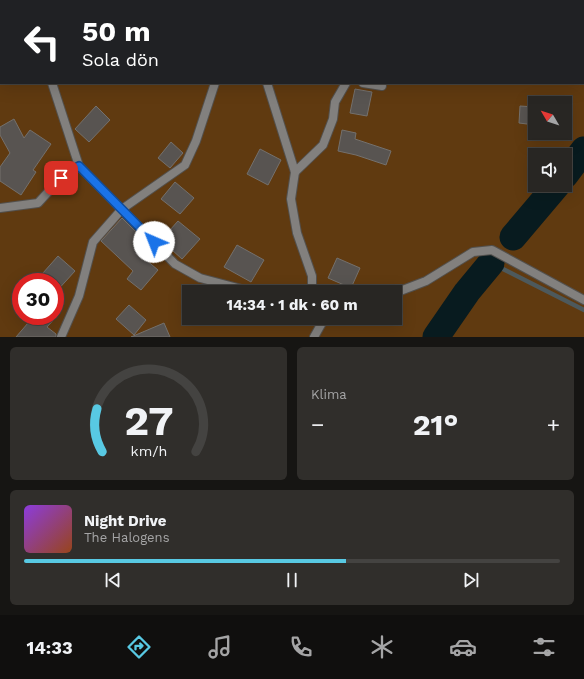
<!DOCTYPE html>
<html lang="tr">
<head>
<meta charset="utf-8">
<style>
  body { margin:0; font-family:"Work Sans",sans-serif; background:#302e2b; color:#f1f3f6; height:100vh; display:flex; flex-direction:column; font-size:15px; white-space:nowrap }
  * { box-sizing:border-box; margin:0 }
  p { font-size:13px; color:#a5a5a6 }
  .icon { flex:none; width:22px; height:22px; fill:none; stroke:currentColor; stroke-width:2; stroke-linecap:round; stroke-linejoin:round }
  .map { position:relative; height:337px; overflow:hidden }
  .drawer { display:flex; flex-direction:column; gap:10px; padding:10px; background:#161513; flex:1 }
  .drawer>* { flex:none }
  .banner { position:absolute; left:0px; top:0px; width:584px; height:84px; box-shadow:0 4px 16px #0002,0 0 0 1px #444341; background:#202124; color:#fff; overflow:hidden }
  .needle { width:26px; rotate:309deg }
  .fabs { position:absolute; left:528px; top:96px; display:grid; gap:8px }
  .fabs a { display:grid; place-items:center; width:44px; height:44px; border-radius:0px; background:#282623; box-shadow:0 4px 16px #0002,0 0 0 1px #444341; font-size:20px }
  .speed { position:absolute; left:12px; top:273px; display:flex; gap:8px; font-size:20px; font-weight:700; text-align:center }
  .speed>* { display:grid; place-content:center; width:52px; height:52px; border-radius:50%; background:#282623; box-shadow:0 4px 16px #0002,0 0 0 1px #444341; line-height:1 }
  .speed .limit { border:6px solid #d22; background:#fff; color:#111 }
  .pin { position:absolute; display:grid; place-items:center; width:34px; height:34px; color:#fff; margin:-17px; border-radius:8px; box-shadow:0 2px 6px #0006 }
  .me { position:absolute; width:44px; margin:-22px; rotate:316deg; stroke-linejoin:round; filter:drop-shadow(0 0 3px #0008) }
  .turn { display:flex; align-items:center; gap:14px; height:84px; padding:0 16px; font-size:18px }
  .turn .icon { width:52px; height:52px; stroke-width:2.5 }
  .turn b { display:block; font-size:28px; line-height:34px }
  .big { font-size:30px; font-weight:700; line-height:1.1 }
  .drawer .tile { flex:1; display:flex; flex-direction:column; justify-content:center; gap:6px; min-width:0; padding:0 14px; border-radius:6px; background:#302e2b }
  .drawer .dial { align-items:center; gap:0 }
  .dial svg { height:104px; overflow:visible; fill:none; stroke:#444341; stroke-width:7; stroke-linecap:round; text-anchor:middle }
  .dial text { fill:#f1f3f6; stroke:none }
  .song { display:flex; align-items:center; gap:12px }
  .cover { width:48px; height:48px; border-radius:6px; background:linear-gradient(135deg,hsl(270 70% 55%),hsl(20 70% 35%)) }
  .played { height:4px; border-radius:2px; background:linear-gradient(90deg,#58c9e3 60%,#444341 60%) }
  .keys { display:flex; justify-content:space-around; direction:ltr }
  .heat { display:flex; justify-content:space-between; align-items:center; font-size:22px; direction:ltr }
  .drawer .tiles { flex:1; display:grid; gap:10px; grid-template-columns:1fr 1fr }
  .tile:last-child { grid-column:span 2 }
  .trip { position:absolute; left:182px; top:285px; width:220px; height:40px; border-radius:0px; background:#282623; box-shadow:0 4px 16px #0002,0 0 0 1px #444341; font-weight:700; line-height:40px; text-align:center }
  .dock { display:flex; height:64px; justify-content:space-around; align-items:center; background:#100f0e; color:#a5a5a6 }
  .dock .icon { width:28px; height:28px }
  .dock .current { color:#58c9e3 }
  .dock b { font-size:18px; color:#f1f3f6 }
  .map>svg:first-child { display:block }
  .green { fill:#603a10; fill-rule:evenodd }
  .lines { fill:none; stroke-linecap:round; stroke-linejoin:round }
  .stream { stroke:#4d595c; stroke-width:4.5 }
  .river { stroke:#081b1f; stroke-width:27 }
  .building { fill:#585451; stroke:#74706c }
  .street-casing { stroke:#53504d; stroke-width:10 }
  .street { stroke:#82807e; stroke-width:8 }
  .route-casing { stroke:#114b97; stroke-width:10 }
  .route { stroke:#1a73e8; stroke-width:7 }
</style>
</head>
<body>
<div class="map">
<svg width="584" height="337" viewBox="0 0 584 337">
  <rect width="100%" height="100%" fill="#36322f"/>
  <path class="green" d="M 0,0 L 584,0 L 584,337 L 0,337 ZM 1,1 L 583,1 L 583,83 L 1,83 ZM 535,103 L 565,103 L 565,133 L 535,133 ZM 535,155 L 565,155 L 565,185 L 535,185 ZM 21,282 L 55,282 L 55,316 L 21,316 ZM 189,292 L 395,292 L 395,318 L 189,318 Z"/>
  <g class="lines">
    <polyline class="stream" points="491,263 584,310"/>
    <g class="river">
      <polyline points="565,175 584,150"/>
      <polyline points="513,237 557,185"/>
      <polyline points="436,337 467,292 491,263"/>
    </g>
  </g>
  <g class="building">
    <polygon points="355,89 372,92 367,116 350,113"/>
    <polygon points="96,106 110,120 89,142 75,129"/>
    <polygon points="520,106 535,107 535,125 519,123"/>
    <polygon points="14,119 24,138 30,130 51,144 33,170 36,172 21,195 0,181 0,167 10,153 0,135 0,127"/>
    <polygon points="342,130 356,133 355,139 391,151 386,165 356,155 338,151"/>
    <polygon points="171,142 183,153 170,168 158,158"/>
    <polygon points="260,149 281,160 268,185 247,174"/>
    <polygon points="175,182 194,198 180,214 161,199"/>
    <polygon points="122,218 148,244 139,254 158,270 141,290 127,279 133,271 101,241"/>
    <polygon points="178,221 200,239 182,259 161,240"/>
    <polygon points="237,245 264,260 251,282 224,267"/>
    <polygon points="58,256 75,271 55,293 55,282 35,282"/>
    <polygon points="337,258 360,268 351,288 328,278"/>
    <polygon points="129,305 146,320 134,335 116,319"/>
    <polygon points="34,316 57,316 47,327 56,334 56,337 16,337"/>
    <polygon points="164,323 170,337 131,337"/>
  </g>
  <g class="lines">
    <g class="street-casing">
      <g id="street">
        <polyline points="200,0 201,1"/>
        <polyline points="241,0 241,1"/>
        <polyline points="0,26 1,26"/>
        <polyline points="52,83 79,166 175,264 200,278 253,292"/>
        <polyline points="267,83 295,172 291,199 297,233 312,276 312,292"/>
        <polyline points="363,83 382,86"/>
        <polyline points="295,172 323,145 333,119 335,102 346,83"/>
        <polyline points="0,208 38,203 61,178 79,166"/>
        <polyline points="395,293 426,281 473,252 492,250 584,300"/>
        <polyline points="61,337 79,296 93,242 122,209 185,165 196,141 215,83"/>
        <polyline points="314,337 323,321 330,318"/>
      </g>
    </g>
    <use href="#street" class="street"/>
  </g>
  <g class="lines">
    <g class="route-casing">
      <polyline id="route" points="61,178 79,166 154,242"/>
    </g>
    <use href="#route" class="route"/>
  </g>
</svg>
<div class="fabs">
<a><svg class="needle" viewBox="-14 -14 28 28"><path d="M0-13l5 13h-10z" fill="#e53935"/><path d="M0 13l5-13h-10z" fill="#a5a5a6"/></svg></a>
<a><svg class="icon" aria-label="sound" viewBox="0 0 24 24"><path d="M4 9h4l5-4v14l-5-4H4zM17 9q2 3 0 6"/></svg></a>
</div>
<div class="speed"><div class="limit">30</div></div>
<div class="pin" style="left:61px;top:178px;background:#d93025"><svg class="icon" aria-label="arrive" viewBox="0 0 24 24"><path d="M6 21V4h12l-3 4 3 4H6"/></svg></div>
<svg class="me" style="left:154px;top:242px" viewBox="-20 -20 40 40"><circle r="19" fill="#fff"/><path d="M0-13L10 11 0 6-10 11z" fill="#1a73e8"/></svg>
<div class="trip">14:34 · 1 dk · 60 m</div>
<div class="banner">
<div class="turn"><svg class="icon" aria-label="left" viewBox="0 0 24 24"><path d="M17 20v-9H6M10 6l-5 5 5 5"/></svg><div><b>50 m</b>Sola dön</div></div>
</div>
</div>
<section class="drawer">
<div class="tiles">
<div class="tile dial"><svg viewBox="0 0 100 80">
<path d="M14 69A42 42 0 1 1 86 69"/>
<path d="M14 69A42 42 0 0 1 10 36" stroke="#58c9e3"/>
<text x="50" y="56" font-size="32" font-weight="700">27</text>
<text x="50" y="72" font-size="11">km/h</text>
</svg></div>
<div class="tile"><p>Klima</p>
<div class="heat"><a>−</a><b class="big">21°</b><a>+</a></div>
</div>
<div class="tile">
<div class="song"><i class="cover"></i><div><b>Night Drive</b><p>The Halogens</p></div></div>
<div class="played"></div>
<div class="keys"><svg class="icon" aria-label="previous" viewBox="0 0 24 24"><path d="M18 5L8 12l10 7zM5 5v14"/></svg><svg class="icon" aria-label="pause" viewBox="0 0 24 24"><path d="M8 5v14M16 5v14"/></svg><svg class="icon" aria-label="next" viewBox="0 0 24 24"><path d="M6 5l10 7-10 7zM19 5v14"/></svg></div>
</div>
</div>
</section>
<nav class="dock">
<b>14:33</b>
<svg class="icon current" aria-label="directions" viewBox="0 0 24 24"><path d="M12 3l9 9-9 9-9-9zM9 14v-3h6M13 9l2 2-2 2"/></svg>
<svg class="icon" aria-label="music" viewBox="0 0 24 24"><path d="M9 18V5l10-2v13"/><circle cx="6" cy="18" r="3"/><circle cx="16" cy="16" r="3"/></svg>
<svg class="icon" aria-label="phone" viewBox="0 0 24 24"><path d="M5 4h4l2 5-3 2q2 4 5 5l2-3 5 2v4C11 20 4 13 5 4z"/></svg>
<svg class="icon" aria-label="climate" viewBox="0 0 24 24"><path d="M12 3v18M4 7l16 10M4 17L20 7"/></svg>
<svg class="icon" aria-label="car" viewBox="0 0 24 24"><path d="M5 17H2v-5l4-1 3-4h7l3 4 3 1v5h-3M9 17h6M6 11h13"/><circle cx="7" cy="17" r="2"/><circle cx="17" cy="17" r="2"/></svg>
<svg class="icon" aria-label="filters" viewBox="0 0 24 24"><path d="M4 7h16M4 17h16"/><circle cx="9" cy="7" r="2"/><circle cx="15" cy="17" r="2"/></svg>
</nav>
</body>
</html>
